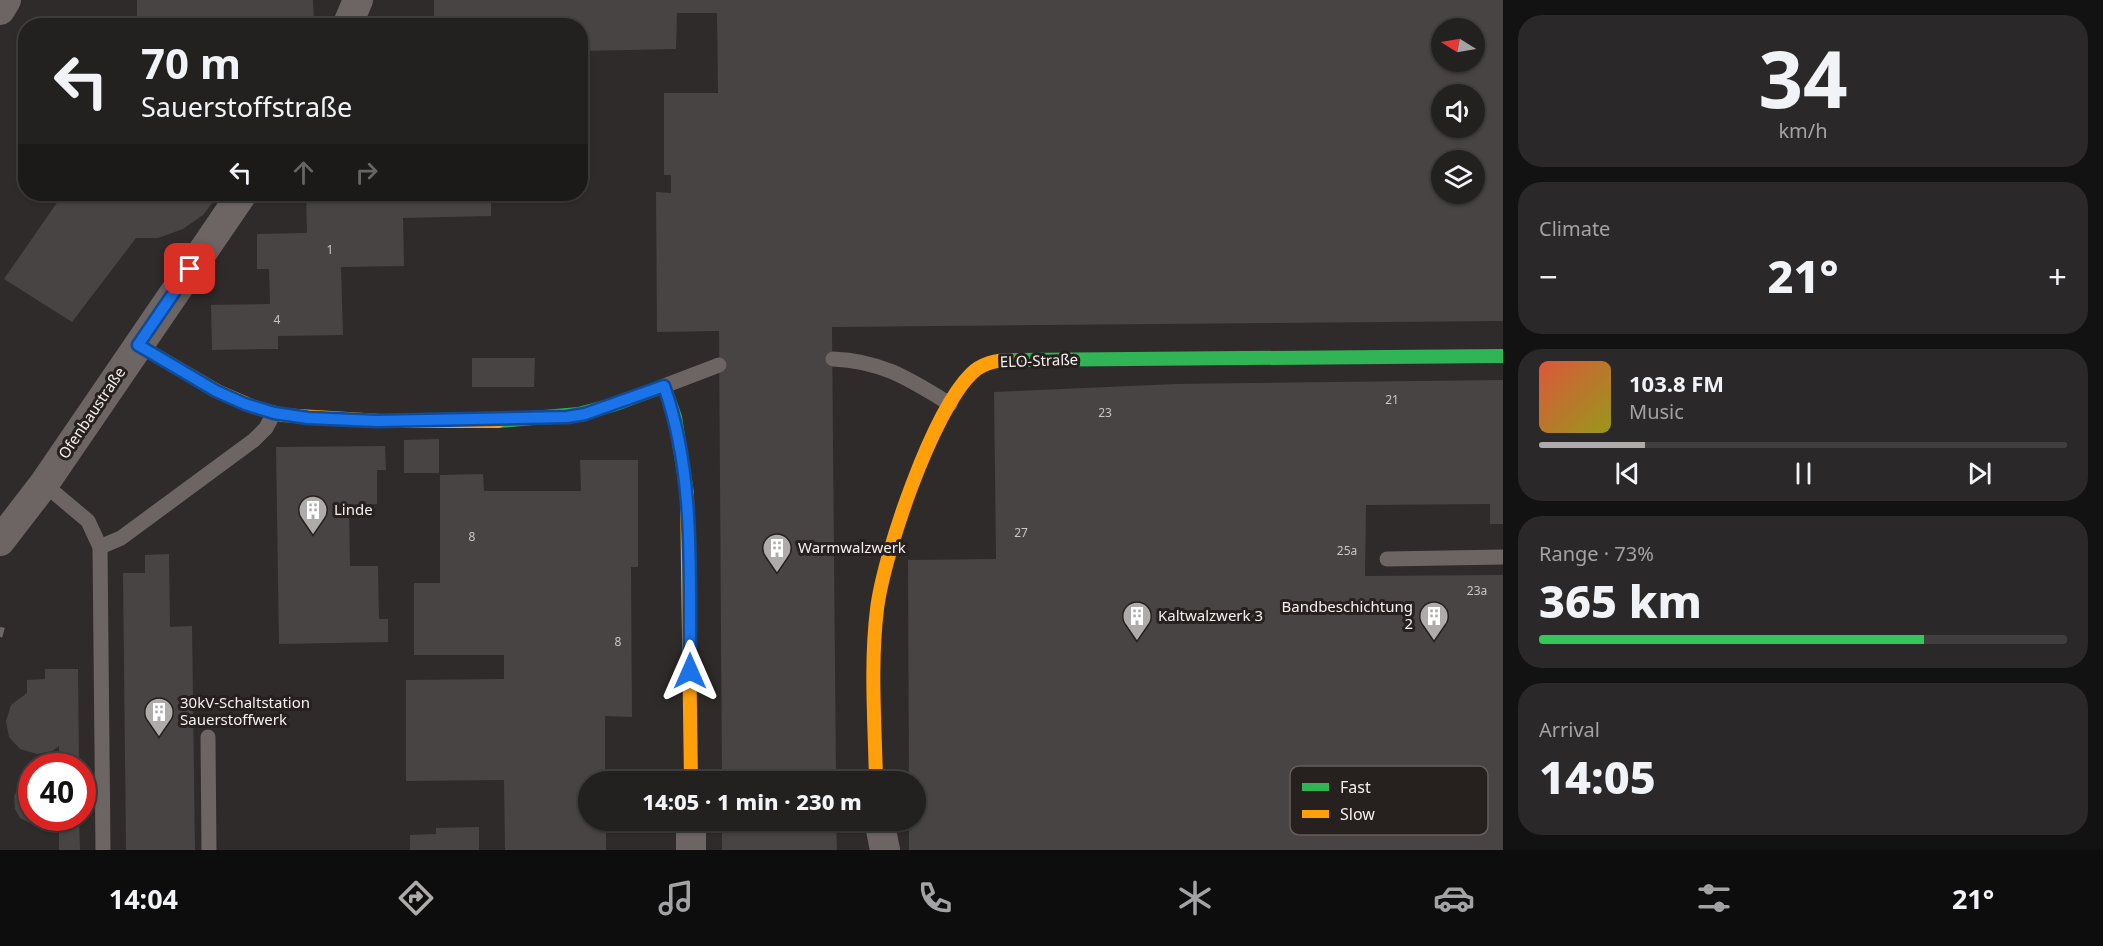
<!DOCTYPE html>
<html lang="en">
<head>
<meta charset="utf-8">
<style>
  body { margin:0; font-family:"Noto Sans",sans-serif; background:#2b2829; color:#f1f3f6; height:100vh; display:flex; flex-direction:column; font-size:22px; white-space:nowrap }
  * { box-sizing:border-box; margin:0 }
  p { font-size:20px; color:#a3a3a5 }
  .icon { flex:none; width:33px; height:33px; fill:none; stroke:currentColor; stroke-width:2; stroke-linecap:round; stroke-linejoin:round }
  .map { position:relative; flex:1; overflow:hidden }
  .details { display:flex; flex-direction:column; gap:15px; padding:15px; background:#131212; width:600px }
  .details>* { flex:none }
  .hud { position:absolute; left:18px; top:18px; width:570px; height:183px; border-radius:24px; box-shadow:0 2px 4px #0004,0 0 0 2px #403e3e; background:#232020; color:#f1f3f6; overflow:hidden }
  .needle { width:39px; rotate:281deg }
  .controls { position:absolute; left:1431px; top:18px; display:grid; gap:12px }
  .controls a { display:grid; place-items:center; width:54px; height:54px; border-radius:50%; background:#232020; box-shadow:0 2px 4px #0004,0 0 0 2px #403e3e; font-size:30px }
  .speed { position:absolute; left:18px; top:753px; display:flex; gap:12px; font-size:30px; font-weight:700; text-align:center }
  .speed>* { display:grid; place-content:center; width:78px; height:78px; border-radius:50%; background:#232020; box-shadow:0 2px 4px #0004,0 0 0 2px #403e3e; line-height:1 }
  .speed .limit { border:9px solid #d22; background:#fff; color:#111 }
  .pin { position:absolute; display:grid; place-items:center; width:51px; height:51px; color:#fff; margin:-26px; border-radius:12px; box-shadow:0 3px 9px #0006 }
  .me { position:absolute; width:66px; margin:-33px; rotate:0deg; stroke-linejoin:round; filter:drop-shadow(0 0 4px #0008) }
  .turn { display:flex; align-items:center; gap:21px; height:126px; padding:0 24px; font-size:27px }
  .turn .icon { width:78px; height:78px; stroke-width:2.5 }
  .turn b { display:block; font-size:42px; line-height:51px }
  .lanes { display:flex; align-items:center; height:57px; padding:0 24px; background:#0003; justify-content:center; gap:30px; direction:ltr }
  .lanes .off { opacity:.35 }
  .big { font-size:45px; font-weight:800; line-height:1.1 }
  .details .tile { flex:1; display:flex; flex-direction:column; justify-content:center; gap:9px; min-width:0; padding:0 21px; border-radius:24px; background:#2b2829 }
  .details .dial { align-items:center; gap:0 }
  .dial b { font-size:78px; line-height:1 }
  .song { display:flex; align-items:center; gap:18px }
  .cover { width:72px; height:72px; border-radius:9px; background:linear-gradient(135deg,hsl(10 70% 55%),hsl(60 70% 35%)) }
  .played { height:6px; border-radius:3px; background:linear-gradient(90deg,#afabaa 20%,#403e3e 20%) }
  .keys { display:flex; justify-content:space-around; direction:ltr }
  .heat { display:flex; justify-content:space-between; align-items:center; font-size:33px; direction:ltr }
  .charge { height:9px; border-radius:4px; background:linear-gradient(90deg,#34c759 73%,#403e3e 0) }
  .trip { position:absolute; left:578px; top:771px; width:348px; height:60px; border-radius:30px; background:#232020; box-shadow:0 2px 4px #0004,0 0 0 2px #403e3e; font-weight:800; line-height:60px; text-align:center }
  .tab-bar { display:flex; height:96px; justify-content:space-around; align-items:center; background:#0e0d0d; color:#a3a3a5 }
  .tab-bar .icon { width:42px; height:42px }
  .tab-bar .current { color:#afabaa }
  .tab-bar b { font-size:27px; color:#f1f3f6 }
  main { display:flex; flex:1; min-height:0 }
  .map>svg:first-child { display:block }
  .building { fill:#474443; fill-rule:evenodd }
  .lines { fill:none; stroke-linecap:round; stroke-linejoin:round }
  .lane { stroke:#6c6563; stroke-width:15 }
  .street { stroke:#6c6563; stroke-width:30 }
  .fast { stroke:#30b455; stroke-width:14 }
  .slow { stroke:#ff9f0a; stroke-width:14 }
  .rail { stroke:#6e6867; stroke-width:4.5; stroke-dasharray:10 10; stroke-linecap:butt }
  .route-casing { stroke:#114b97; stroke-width:15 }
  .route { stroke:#1a73e8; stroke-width:10 }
  .labels { text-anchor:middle; stroke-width:6; stroke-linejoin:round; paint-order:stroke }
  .number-label { font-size:12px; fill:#c9c5c4 }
  .street-label { font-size:15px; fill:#f4f0ef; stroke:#26201f }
  .poi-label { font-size:15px; fill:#f4f0ef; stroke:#26201f; text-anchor:start }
  .key { fill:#26201f; stroke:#645e5d; stroke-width:1.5 }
  .key-label { font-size:16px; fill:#f4f0ef }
</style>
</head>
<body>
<main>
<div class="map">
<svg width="1503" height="850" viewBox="0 0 1503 850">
  <rect width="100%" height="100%" fill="#2f2b2a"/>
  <g class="building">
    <polygon points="137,0 313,0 314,26 137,26"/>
    <path d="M 434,0 L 1503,0 L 1503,321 L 832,327 L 836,782 L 722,782 L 719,331 L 657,332 L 656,192 L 671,193 L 671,175 L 664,175 L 664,93 L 718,93 L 717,13 L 677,13 L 676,49 L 580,51 L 580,26 L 434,26 ZM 1442,28 L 1474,28 L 1474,62 L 1442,62 ZM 1442,94 L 1474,94 L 1474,128 L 1442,128 ZM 1442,160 L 1474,160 L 1474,194 L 1442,194 Z"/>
    <polygon points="63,194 219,194 203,215 183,229 158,238 136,238 72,322 4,279"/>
    <polygon points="306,194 491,194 491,216 403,218 404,266 341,267 343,335 278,336 278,349 212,350 211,305 270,304 269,269 257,269 257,234 307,233"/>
    <polygon points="472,358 535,358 534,387 472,387"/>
    <polygon points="1503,380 1503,524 1490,524 1490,504 1366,505 1365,576 1503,575 1503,850 909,850 909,820 915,820 915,782 909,782 908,560 996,559 994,392 1176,384"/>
    <polygon points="439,439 439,473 404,473 404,440"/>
    <polygon points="385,446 386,470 377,470 377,504 349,505 350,566 378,566 379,619 388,619 388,642 279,644 276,447"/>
    <polygon points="580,460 638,460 638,567 631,567 632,717 605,716 605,782 588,782 588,820 606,820 606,850 505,850 504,780 406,781 406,680 504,679 504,655 414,655 414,583 440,583 440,475 483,474 484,491 581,491"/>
    <polygon points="169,554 170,627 192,626 195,850 126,850 123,573 145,573 145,555"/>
    <polygon points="45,669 78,669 79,766 59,766 59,746 52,751 37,754 20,749 9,737 6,721 11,705 27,693 27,680 45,679"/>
    <polygon points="32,779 32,818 53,818 48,823 34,825 20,818 15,809 14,796 20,785"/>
    <polygon points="59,818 79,818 80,850 59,850"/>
    <polygon points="722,820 836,820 837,850 722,850"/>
    <polygon points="479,827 479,850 410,850 410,835 436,834 436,828"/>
  </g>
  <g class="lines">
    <g class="lane">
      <path d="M 833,359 C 882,361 909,379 950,404"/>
      <polyline points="664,386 719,365"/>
      <polyline points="44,484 88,521 100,547 103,850"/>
      <polyline points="100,547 121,538 254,440 266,428 274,413"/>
      <polyline points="1387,559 1503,557"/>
      <polyline points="208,737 209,850"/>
    </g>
    <g class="street">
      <polyline points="0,10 6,0"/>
      <polyline points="347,26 358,0"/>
      <polyline points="0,541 44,484 242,194"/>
      <polyline points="691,820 691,850"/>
      <polyline points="879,820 885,850"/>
    </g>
    <g class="fast">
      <polyline points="1009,360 1503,356"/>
      <polyline points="498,421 579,414 616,404 664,386 675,417 687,493"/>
    </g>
    <g class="slow">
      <polyline points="138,345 219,392 254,407 282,415 380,421 498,421"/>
      <polyline points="687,493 691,782"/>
      <path d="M 876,782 C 875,725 870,666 877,609 C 884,553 932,413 971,374 C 981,364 996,360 1009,360"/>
    </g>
    <polyline class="rail" points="0,637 3,626"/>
  </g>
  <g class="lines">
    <g class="route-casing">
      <path id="route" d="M 190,269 L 138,345 L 216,391 L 245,404 L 274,413 L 308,418 L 377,421 L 567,417 L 585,414 L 664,386 C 696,477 689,575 690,671"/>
    </g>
    <use href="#route" class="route"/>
  </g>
  <defs>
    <g id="building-pin" transform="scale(1.5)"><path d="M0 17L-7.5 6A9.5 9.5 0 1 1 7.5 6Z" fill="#afabaa" stroke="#26201f"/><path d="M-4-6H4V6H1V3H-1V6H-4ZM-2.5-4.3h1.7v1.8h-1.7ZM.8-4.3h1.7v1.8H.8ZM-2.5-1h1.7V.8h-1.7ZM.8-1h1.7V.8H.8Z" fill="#fff"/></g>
  </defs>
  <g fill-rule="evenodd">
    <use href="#building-pin" x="313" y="510"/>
    <use href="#building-pin" x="777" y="548"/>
    <use href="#building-pin" x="1137" y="616"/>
    <use href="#building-pin" x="1434" y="616"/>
    <use href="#building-pin" x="159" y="712"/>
  </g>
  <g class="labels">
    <g class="number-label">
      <text x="330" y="254">1</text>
      <text x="277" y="324">4</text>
      <text x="1392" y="404">21</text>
      <text x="1105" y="417">23</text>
      <text x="1021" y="537">27</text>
      <text x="472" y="541">8</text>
      <text x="1347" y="555">25a</text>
      <text x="1477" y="595">23a</text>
      <text x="618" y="646">8</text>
    </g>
    <g class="street-label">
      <text transform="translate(1039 361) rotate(-2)" y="5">ELO-Straße</text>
      <text transform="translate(92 413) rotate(-56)" y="5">Ofenbaustraße</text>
    </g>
    <g class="poi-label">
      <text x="334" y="515">Linde</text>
      <text x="798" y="553">Warmwalzwerk</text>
      <text x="1413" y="612" text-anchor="end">Bandbeschichtung<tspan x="1413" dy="17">2</tspan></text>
      <text x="1158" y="621">Kaltwalzwerk 3</text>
      <text x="180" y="708">30kV-Schaltstation<tspan x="180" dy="17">Sauerstoffwerk</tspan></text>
    </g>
  </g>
  <rect x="1290" y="766" width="198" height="69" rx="9" class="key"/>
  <rect x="1302" y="783" width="27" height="8" fill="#30b455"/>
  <rect x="1302" y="810" width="27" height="8" fill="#ff9f0a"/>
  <g class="key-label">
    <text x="1340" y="793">Fast</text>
    <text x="1340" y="820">Slow</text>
  </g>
</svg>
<div class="controls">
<a><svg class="needle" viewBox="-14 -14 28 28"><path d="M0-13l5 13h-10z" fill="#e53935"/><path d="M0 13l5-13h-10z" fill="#a3a3a5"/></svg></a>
<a><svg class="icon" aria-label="sound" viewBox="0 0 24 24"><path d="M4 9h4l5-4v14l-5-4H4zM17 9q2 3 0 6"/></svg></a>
<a><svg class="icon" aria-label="layers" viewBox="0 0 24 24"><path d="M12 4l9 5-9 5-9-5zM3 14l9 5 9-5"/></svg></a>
</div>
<div class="speed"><div class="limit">40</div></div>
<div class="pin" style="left:190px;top:269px;background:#d93025"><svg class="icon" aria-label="arrive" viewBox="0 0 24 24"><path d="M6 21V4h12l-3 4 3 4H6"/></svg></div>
<svg class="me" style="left:690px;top:671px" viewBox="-20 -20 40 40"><path d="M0-17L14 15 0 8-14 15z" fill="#1a73e8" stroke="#fff" stroke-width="4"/></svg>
<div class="trip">14:05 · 1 min · 230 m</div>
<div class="hud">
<div class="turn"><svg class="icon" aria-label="left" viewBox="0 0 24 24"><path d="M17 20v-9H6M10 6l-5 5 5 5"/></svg><div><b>70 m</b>Sauerstoffstraße</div></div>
<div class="lanes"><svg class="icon" aria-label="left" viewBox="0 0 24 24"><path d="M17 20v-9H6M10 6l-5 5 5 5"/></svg><svg class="icon off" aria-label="ahead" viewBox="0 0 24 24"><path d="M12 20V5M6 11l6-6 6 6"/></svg><svg class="icon off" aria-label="right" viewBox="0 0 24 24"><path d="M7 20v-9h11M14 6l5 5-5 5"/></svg></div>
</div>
</div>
<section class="details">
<div class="tile dial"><b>34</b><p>km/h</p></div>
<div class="tile"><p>Climate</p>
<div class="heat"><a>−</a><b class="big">21°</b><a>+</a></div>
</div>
<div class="tile">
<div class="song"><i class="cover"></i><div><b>103.8 FM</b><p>Music</p></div></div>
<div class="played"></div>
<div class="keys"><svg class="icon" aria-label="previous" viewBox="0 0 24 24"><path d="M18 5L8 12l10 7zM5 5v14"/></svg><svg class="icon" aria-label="pause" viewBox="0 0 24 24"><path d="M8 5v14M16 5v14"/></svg><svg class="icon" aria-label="next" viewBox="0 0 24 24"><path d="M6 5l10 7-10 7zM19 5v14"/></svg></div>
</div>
<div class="tile"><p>Range · 73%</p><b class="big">365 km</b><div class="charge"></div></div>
<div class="tile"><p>Arrival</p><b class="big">14:05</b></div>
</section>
</main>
<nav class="tab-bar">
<b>14:04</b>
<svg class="icon current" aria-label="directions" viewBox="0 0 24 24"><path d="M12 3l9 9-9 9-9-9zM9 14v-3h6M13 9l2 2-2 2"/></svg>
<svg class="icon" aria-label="music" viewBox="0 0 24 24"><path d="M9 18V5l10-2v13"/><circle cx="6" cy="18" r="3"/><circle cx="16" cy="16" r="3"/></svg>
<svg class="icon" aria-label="phone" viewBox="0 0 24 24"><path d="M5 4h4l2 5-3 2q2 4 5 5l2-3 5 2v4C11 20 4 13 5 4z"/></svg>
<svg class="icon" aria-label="climate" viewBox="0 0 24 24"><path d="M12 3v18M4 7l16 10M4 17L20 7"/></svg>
<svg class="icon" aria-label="car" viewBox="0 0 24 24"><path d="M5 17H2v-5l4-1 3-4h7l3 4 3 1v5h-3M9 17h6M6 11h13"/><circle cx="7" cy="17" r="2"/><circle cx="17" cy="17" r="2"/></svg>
<svg class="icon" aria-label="filters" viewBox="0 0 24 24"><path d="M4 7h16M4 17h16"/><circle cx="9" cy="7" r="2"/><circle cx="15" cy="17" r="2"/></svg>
<b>21°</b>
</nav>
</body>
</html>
